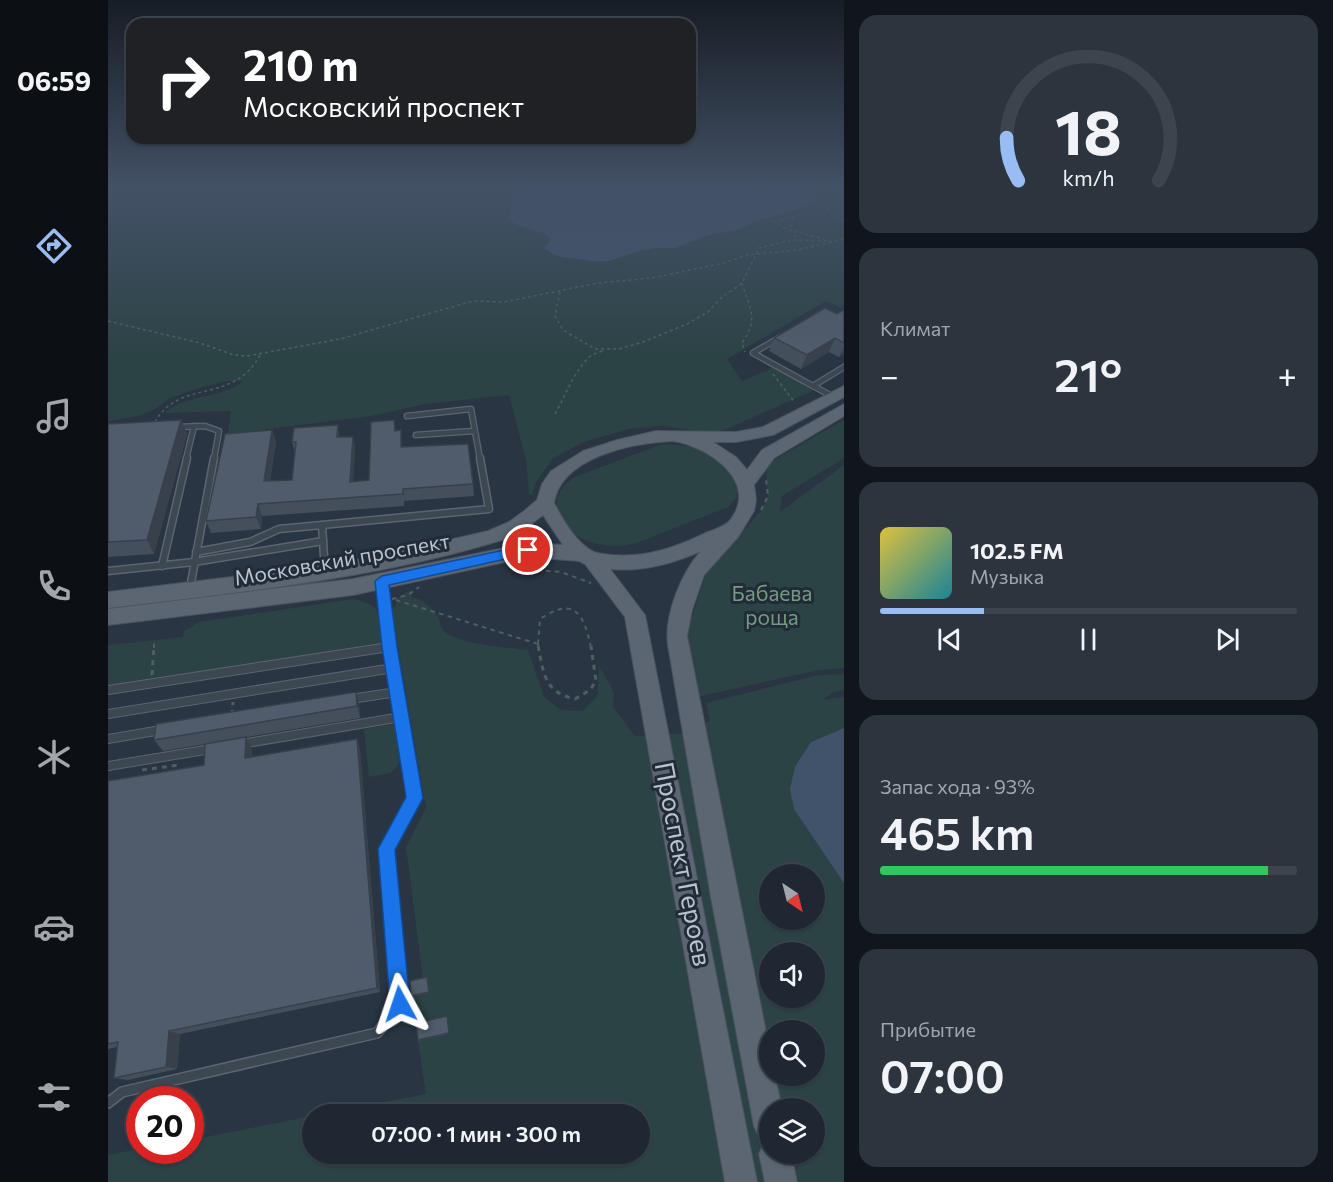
<!DOCTYPE html>
<html lang="ru">
<head>
<meta charset="utf-8">
<style>
  body { margin:0; font-family:Commissioner,sans-serif; background:#2c343e; color:#f1f3f6; height:100vh; display:flex; flex-direction:column; font-size:22px; white-space:nowrap }
  * { box-sizing:border-box; margin:0 }
  p { font-size:20px; color:#a1a6ac }
  .icon { flex:none; width:33px; height:33px; fill:none; stroke:currentColor; stroke-width:2; stroke-linecap:round; stroke-linejoin:round }
  .map { position:relative; flex:1; overflow:hidden }
  .drawer { display:flex; flex-direction:column; gap:15px; padding:15px; background:#11161c; width:489px }
  .drawer>* { flex:none }
  .hud { position:absolute; left:18px; top:18px; width:570px; height:126px; border-radius:18px; box-shadow:0 2px 4px #0004,0 0 0 2px #3c444d; background:#202124; color:#fff; overflow:hidden }
  .needle { width:39px; rotate:145deg }
  .controls { position:absolute; left:651px; top:864px; display:grid; gap:12px }
  .controls a { display:grid; place-items:center; width:66px; height:66px; border-radius:50%; background:#1f2832; box-shadow:0 2px 4px #0004,0 0 0 2px #3c444d; font-size:30px }
  .speed { position:absolute; left:18px; top:1086px; display:flex; gap:12px; font-size:30px; font-weight:700; text-align:center }
  .speed>* { display:grid; place-content:center; width:78px; height:78px; border-radius:50%; background:#1f2832; box-shadow:0 2px 4px #0004,0 0 0 2px #3c444d; line-height:1 }
  .speed .limit { border:9px solid #d22; background:#fff; color:#111 }
  .pin { position:absolute; display:grid; place-items:center; width:51px; height:51px; color:#fff; margin:-26px; border:3px solid #fff; border-radius:50%; box-shadow:0 2px 6px #0007 }
  .me { position:absolute; width:66px; margin:-33px; rotate:355deg; stroke-linejoin:round; filter:drop-shadow(0 0 4px #0008) }
  .turn { display:flex; align-items:center; gap:21px; height:126px; padding:0 18px; font-size:27px }
  .turn .icon { width:78px; height:78px; stroke-width:2.5 }
  .turn b { display:block; font-size:42px; line-height:51px }
  .big { font-size:45px; font-weight:600; line-height:1.1 }
  .drawer .card { flex:1; display:flex; flex-direction:column; justify-content:center; gap:9px; min-width:0; padding:0 21px; border-radius:18px; background:#2c343e }
  .drawer .dial { align-items:center; gap:0 }
  .dial svg { height:156px; overflow:visible; fill:none; stroke:#3c444d; stroke-width:7; stroke-linecap:round; text-anchor:middle }
  .dial text { fill:#f1f3f6; stroke:none }
  .song { display:flex; align-items:center; gap:18px }
  .cover { width:72px; height:72px; border-radius:9px; background:linear-gradient(135deg,hsl(50 70% 55%),hsl(190 70% 35%)) }
  .played { height:6px; border-radius:3px; background:linear-gradient(90deg,#99bdf3 25%,#3c444d 25%) }
  .keys { display:flex; justify-content:space-around; direction:ltr }
  .heat { display:flex; justify-content:space-between; align-items:center; font-size:33px; direction:ltr }
  .charge { height:9px; border-radius:4px; background:linear-gradient(90deg,#34c759 93%,#3c444d 0) }
  .trip { position:absolute; left:194px; top:1104px; width:348px; height:60px; border-radius:30px; background:#1f2832; box-shadow:0 2px 4px #0004,0 0 0 2px #3c444d; font-weight:600; line-height:60px; text-align:center }
  main { display:flex; flex:1; min-height:0 }
  .menu { display:flex; flex-direction:column; width:108px; justify-content:space-around; align-items:center; background:#0c1014; color:#a1a6ac }
  .menu .icon { width:42px; height:42px }
  .menu .on { color:#99bdf3 }
  .menu b { font-size:27px; color:#f1f3f6 }
  .map>svg:first-child { display:block }
  .green { fill:#2c4345; fill-rule:evenodd }
  .water { fill:#40536b }
  .lines { fill:none; stroke-linecap:round; stroke-linejoin:round }
  .service-far3-casing { stroke:#5c6470; stroke-width:7 }
  .service-far2-casing { stroke:#5c6470; stroke-width:9 }
  .service-far1-casing { stroke:#5c6470; stroke-width:10 }
  .service-casing { stroke:#5c6470; stroke-width:12 }
  .primary-casing { stroke:#4a525f; stroke-width:2 }
  .path-far2 { stroke:#4c6062; stroke-width:1.5; stroke-dasharray:3 3; stroke-linecap:butt }
  .path-far1 { stroke:#4c6062; stroke-width:2; stroke-dasharray:4.5 4.5; stroke-linecap:butt }
  .path { stroke:#4c6062; stroke-width:3; stroke-dasharray:5 5; stroke-linecap:butt }
  .service-far3 { stroke:#3d4752; stroke-width:4.5 }
  .service-far2 { stroke:#3d4752; stroke-width:6 }
  .service-far1 { stroke:#3d4752; stroke-width:8 }
  .service { stroke:#3d4752; stroke-width:9 }
  .primary { fill:#5c6672; fill-rule:evenodd }
  .wall { fill:#454f5c }
  .shaded-wall { fill:#38404b }
  .building { fill:#505c6b; stroke:#38404b; stroke-width:1.5 }
  .route { fill:#1a73e8; stroke:#114b97; stroke-width:1.5 }
  .labels { text-anchor:middle; stroke-width:6; stroke-linejoin:round; paint-order:stroke }
  .street-label { font-size:21px; fill:#bbc2cc; stroke:#222b38 }
  .park-label { font-size:21px; fill:#739c7c; stroke:#222b38 }
  .near-street-label { font-size:26px; fill:#bbc2cc; stroke:#222b38 }
</style>
</head>
<body>
<main>
<nav class="menu">
<b>06:59</b>
<svg class="icon on" aria-label="directions" viewBox="0 0 24 24"><path d="M12 3l9 9-9 9-9-9zM9 14v-3h6M13 9l2 2-2 2"/></svg>
<svg class="icon" aria-label="music" viewBox="0 0 24 24"><path d="M9 18V5l10-2v13"/><circle cx="6" cy="18" r="3"/><circle cx="16" cy="16" r="3"/></svg>
<svg class="icon" aria-label="phone" viewBox="0 0 24 24"><path d="M5 4h4l2 5-3 2q2 4 5 5l2-3 5 2v4C11 20 4 13 5 4z"/></svg>
<svg class="icon" aria-label="climate" viewBox="0 0 24 24"><path d="M12 3v18M4 7l16 10M4 17L20 7"/></svg>
<svg class="icon" aria-label="car" viewBox="0 0 24 24"><path d="M5 17H2v-5l4-1 3-4h7l3 4 3 1v5h-3M9 17h6M6 11h13"/><circle cx="7" cy="17" r="2"/><circle cx="17" cy="17" r="2"/></svg>
<svg class="icon" aria-label="filters" viewBox="0 0 24 24"><path d="M4 7h16M4 17h16"/><circle cx="9" cy="7" r="2"/><circle cx="15" cy="17" r="2"/></svg>
</nav>
<div class="map">
<svg width="736" height="1182" viewBox="0 0 736 1182">
  <rect width="100%" height="100%" fill="#293543"/>
  <g class="green">
    <path d="M 0,189 L 406,189 L 399,215 L 412,226 L 438,234 L 442,240 L 436,248 L 453,257 L 492,262 L 502,261 L 531,251 L 548,248 L 568,248 L 598,236 L 633,229 L 645,222 L 693,208 L 706,201 L 704,193 L 694,189 L 736,189 L 736,305 L 733,306 L 736,309 L 718,301 L 619,359 L 634,381 L 669,366 L 705,391 L 616,430 L 598,432 L 554,426 L 521,429 L 475,442 L 444,459 L 428,482 L 424,495 L 421,494 L 418,460 L 401,395 L 317,404 L 263,416 L 120,434 L 123,411 L 57,413 C 79,393 117,398 135,381 L 117,381 L 82,391 L 62,398 L 49,408 L 31,416 L 0,421 Z"/>
    <polygon points="736,420 736,458 674,496 672,512 736,465 736,668 711,670 589,697 579,633 598,573 652,512 660,496 658,469 666,460"/>
    <path d="M 554,444 L 589,447 L 619,462 L 632,485 L 629,497 L 620,507 C 598,516 576,524 554,533 C 545,536 534,542 524,544 C 497,550 458,541 450,511 C 445,495 455,485 467,477 Z"/>
    <path d="M 303,590 L 304,597 C 315,600 323,606 329,616 C 332,620 332,626 334,629 C 347,645 400,647 420,650 L 436,697 L 453,710 L 475,711 L 490,695 L 491,666 L 506,692 L 505,707 L 527,736 L 578,733 L 602,721 L 598,703 L 711,675 L 736,674 L 736,690 L 726,692 L 714,700 L 736,697 L 736,728 L 703,742 L 736,883 L 736,1182 L 0,1182 L 0,1155 L 31,1149 L 82,1150 L 83,1140 L 204,1116 L 204,1154 L 531,1154 L 531,1114 L 213,1114 L 318,1094 L 310,1041 L 341,1033 L 339,1017 L 307,1024 L 304,997 L 321,993 L 315,979 L 298,847 L 318,808 L 284,611 L 292,596 ZM 662,874 L 706,874 L 706,920 L 662,920 ZM 662,952 L 706,952 L 706,998 L 662,998 ZM 662,1030 L 706,1030 L 706,1076 L 662,1076 ZM 662,1108 L 706,1108 L 706,1154 L 662,1154 Z"/>
    <polygon points="245,599 254,601 268,608 276,643 0,686 0,645 75,637 76,631 91,622"/>
    <polygon points="287,724 291,764 283,773 261,777 256,729"/>
  </g>
  <g class="water">
    <polygon points="406,189 694,189 704,193 706,201 693,208 645,222 633,229 598,236 568,248 548,248 531,251 502,261 492,262 453,257 445,254 436,248 442,240 438,234 412,226 400,220"/>
    <polygon points="736,728 736,883 686,809 682,789 687,767 703,742"/>
  </g>
  <g class="lines">
    <g class="service-far3-casing">
      <g id="service-far3">
        <polyline points="671,338 645,353 705,386 736,367"/>
        <polyline points="705,386 726,397"/>
        <polyline points="299,416 363,409 372,459"/>
        <polyline points="69,427 97,426 111,431 106,459"/>
        <polyline points="308,435 366,431"/>
        <polyline points="78,459 86,426"/>
      </g>
    </g>
    <g class="service-far2-casing">
      <g id="service-far2">
        <polyline points="214,525 381,509 372,458"/>
        <polyline points="215,541 217,572"/>
        <polyline points="54,566 79,458"/>
        <polyline points="0,571 86,562 215,541 214,525 171,529 142,542 88,552"/>
        <polyline points="274,582 281,648"/>
        <polyline points="82,588 106,458"/>
        <polyline points="277,648 281,647"/>
      </g>
    </g>
    <g class="service-far1-casing">
      <g id="service-far1">
        <polyline points="0,690 281,647"/>
        <polyline points="243,699 289,692"/>
        <polyline points="0,714 285,668"/>
        <polyline points="0,739 53,730"/>
        <polyline points="133,744 293,717 281,646"/>
        <polyline points="0,766 103,749"/>
        <polyline points="281,885 278,849 306,798 293,717"/>
      </g>
    </g>
    <g class="service-casing">
      <polyline id="service" points="0,1103 14,1092 269,1033 292,1004 281,883"/>
    </g>
    <g class="primary-casing">
      <path id="primary" d="M 736,386 L 736,397 L 665,435 L 628,442 L 605,442 L 628,457 L 639,470 L 654,450 L 736,404 L 736,416 L 666,458 L 646,485 L 648,500 L 646,511 L 630,537 L 596,575 L 584,610 L 579,636 L 662,1052 L 662,1076 L 667,1076 L 674,1108 L 662,1108 L 662,1154 L 683,1154 L 689,1182 L 657,1182 L 651,1154 L 656,1143 L 660,1141 L 651,1137 L 646,1126 L 603,897 L 560,645 C 556,616 573,573 593,551 C 564,564 534,572 502,569 L 537,615 L 649,1182 L 617,1182 L 517,617 L 477,564 L 471,561 L 420,557 L 245,595 L 0,625 L 0,609 L 245,579 L 420,543 L 455,545 L 435,515 L 414,531 L 394,540 C 267,579 132,592 0,608 L 0,592 L 207,567 L 289,552 L 380,531 L 401,522 L 416,511 L 429,500 L 434,484 L 443,471 L 475,451 L 509,440 L 548,431 L 628,432 L 655,427 ZM 564,441 C 597,445 652,480 623,519 C 619,526 607,529 600,532 C 569,547 539,558 504,555 C 498,554 491,554 486,552 C 468,543 455,520 446,503 C 453,457 524,443 564,441 Z"/>
    </g>
    <g class="path-far2">
      <polyline points="723,204 720,206 720,211 736,221"/>
      <polyline points="693,215 667,222 678,229 716,239"/>
      <polyline points="684,218 683,231 690,240"/>
      <path d="M 634,283 C 642,310 651,318 634,343 L 637,352"/>
      <polyline points="452,292 447,316 455,330 487,349 511,349 535,342 579,324 600,312 613,298 634,283 651,248 683,240 724,241"/>
      <polyline points="0,321 92,343 126,355 139,356 232,339 365,301 396,302 490,283 544,278 616,263 639,255 690,250 736,239"/>
      <polyline points="665,374 687,403"/>
      <path d="M 447,414 C 458,394 465,374 480,358 C 484,354 492,352 497,350"/>
      <path d="M 47,422 C 71,378 126,405 152,355"/>
    </g>
    <g class="path-far1">
      <polyline points="653,510 660,496 658,479"/>
      <polyline points="402,568 453,572 483,583"/>
      <polyline points="284,599 300,595 311,587"/>
      <polyline points="288,600 430,644"/>
      <polyline points="430,644 431,648"/>
      <path d="M 430,644 L 432,619 C 466,596 476,613 483,648"/>
      <polyline points="46,648 46,639"/>
    </g>
    <g class="path">
      <path d="M 430,646 C 436,674 436,692 467,699 L 482,690 L 488,681 L 483,646"/>
      <polyline points="44,675 46,646"/>
      <polyline points="124,715 125,702"/>
      <polyline points="34,770 71,765"/>
    </g>
    <use href="#service-far3" class="service-far3"/>
    <use href="#service-far2" class="service-far2"/>
    <use href="#service-far1" class="service-far1"/>
    <use href="#service" class="service"/>
    <use href="#primary" class="primary"/>
  </g>
  <g class="wall">
    <polygon points="736,310 736,354 731,357 721,352 693,369 661,351 666,338 729,314"/>
    <polygon points="73,420 79,434 46,554 0,557 0,424"/>
    <polygon points="286,420 288,431 294,447 365,484 366,496 296,501 296,506 154,516 153,529 103,533 98,521 164,430 168,442 162,481 184,480 187,453 184,442 245,437 247,448 245,482 261,480"/>
    <polygon points="251,704 252,718 55,751 46,740"/>
    <polygon points="138,737 144,748 144,757 249,739 252,750 272,992 72,1034 69,1069 20,1080 6,1078 9,1047 0,1049 0,781 96,765"/>
    <polygon points="319,977 321,993 304,997 303,996"/>
    <polygon points="339,1016 341,1034 310,1041 310,1040"/>
  </g>
  <g class="shaded-wall">
    <polygon points="727,338 721,352 693,369 699,355"/>
    <polygon points="736,347 736,354 731,357"/>
    <polygon points="73,420 79,434 46,554 39,540"/>
    <polygon points="230,425 232,437 229,437"/>
    <polygon points="164,430 168,442 160,493 156,481"/>
    <polygon points="245,437 247,448 244,494 242,482"/>
    <polygon points="150,504 154,516 153,529 148,517"/>
    <polygon points="248,692 251,704 252,718 249,706"/>
    <polygon points="138,737 144,748 144,768 137,758"/>
    <polygon points="249,739 252,750 272,992 269,988"/>
    <polygon points="61,1031 72,1034 69,1069 58,1067"/>
  </g>
  <g class="building">
    <polygon points="717,308 729,314 736,310 736,343 727,338 699,355 666,338"/>
    <polygon points="73,420 39,540 0,542 0,424"/>
    <polygon points="286,420 287,431 293,430 293,447 360,444 365,484 295,489 295,494 150,504 148,517 98,521 117,434 164,430 156,481 184,480 188,442 184,442 186,428 230,425 229,437 245,437 242,482 261,480 263,422"/>
    <polygon points="248,692 249,706 46,740 48,724"/>
    <polygon points="138,737 137,758 249,739 269,988 61,1031 58,1067 6,1078 10,1042 0,1044 0,781 96,765 97,744"/>
    <polygon points="319,977 321,992 303,996 302,981"/>
    <polygon points="339,1016 341,1033 310,1040 308,1023"/>
  </g>
  <linearGradient id="sky" x2="0" y2="1"><stop stop-color="#171d25"/><stop offset="0.53" stop-color="#435166"/><stop offset="1" stop-color="#435166" stop-opacity="0"/></linearGradient>
  <rect width="736" height="355" fill="url(#sky)"/>
  <polygon class="route" points="420,545 424,546 426,550 424,553 281,585 289,647 315,798 287,850 302,1004 299,1011 292,1014 285,1011 282,1004 270,849 298,797 274,647 267,581 274,576"/>
  <g class="labels">
    <g class="street-label">
      <text transform="translate(234 560) rotate(-10)" y="7">Московский проспект</text>
    </g>
    <g class="park-label">
      <text x="664" y="601">Бабаева<tspan x="664" dy="24">роща</tspan></text>
    </g>
    <g class="near-street-label">
      <text transform="translate(575 864) rotate(79)" y="9">Проспект Героев</text>
    </g>
  </g>
</svg>
<div class="controls">
<a><svg class="needle" viewBox="-14 -14 28 28"><path d="M0-13l5 13h-10z" fill="#e53935"/><path d="M0 13l5-13h-10z" fill="#a1a6ac"/></svg></a>
<a><svg class="icon" aria-label="sound" viewBox="0 0 24 24"><path d="M4 9h4l5-4v14l-5-4H4zM17 9q2 3 0 6"/></svg></a>
<a><svg class="icon" aria-label="search" viewBox="0 0 24 24"><circle cx="10" cy="10" r="6"/><path d="M15 15l6 6"/></svg></a>
<a><svg class="icon" aria-label="layers" viewBox="0 0 24 24"><path d="M12 4l9 5-9 5-9-5zM3 14l9 5 9-5"/></svg></a>
</div>
<div class="speed"><div class="limit">20</div></div>
<div class="pin" style="left:420px;top:550px;background:#d93025"><svg class="icon" aria-label="arrive" viewBox="0 0 24 24"><path d="M6 21V4h12l-3 4 3 4H6"/></svg></div>
<svg class="me" style="left:292px;top:1004px" viewBox="-20 -20 40 40"><path d="M0-17L14 15 0 8-14 15z" fill="#1a73e8" stroke="#fff" stroke-width="4"/></svg>
<div class="trip">07:00 · 1 мин · 300 m</div>
<div class="hud">
<div class="turn"><svg class="icon" aria-label="right" viewBox="0 0 24 24"><path d="M7 20v-9h11M14 6l5 5-5 5"/></svg><div><b>210 m</b>Московский проспект</div></div>
</div>
</div>
<section class="drawer">
<div class="card dial"><svg viewBox="0 0 100 80">
<path d="M14 69A42 42 0 1 1 86 69"/>
<path d="M14 69A42 42 0 0 1 8 47" stroke="#99bdf3"/>
<text x="50" y="56" font-size="32" font-weight="700">18</text>
<text x="50" y="72" font-size="11">km/h</text>
</svg></div>
<div class="card"><p>Климат</p>
<div class="heat"><a>−</a><b class="big">21°</b><a>+</a></div>
</div>
<div class="card">
<div class="song"><i class="cover"></i><div><b>102.5 FM</b><p>Музыка</p></div></div>
<div class="played"></div>
<div class="keys"><svg class="icon" aria-label="previous" viewBox="0 0 24 24"><path d="M18 5L8 12l10 7zM5 5v14"/></svg><svg class="icon" aria-label="pause" viewBox="0 0 24 24"><path d="M8 5v14M16 5v14"/></svg><svg class="icon" aria-label="next" viewBox="0 0 24 24"><path d="M6 5l10 7-10 7zM19 5v14"/></svg></div>
</div>
<div class="card"><p>Запас хода · 93%</p><b class="big">465 km</b><div class="charge"></div></div>
<div class="card"><p>Прибытие</p><b class="big">07:00</b></div>
</section>
</main>
</body>
</html>
